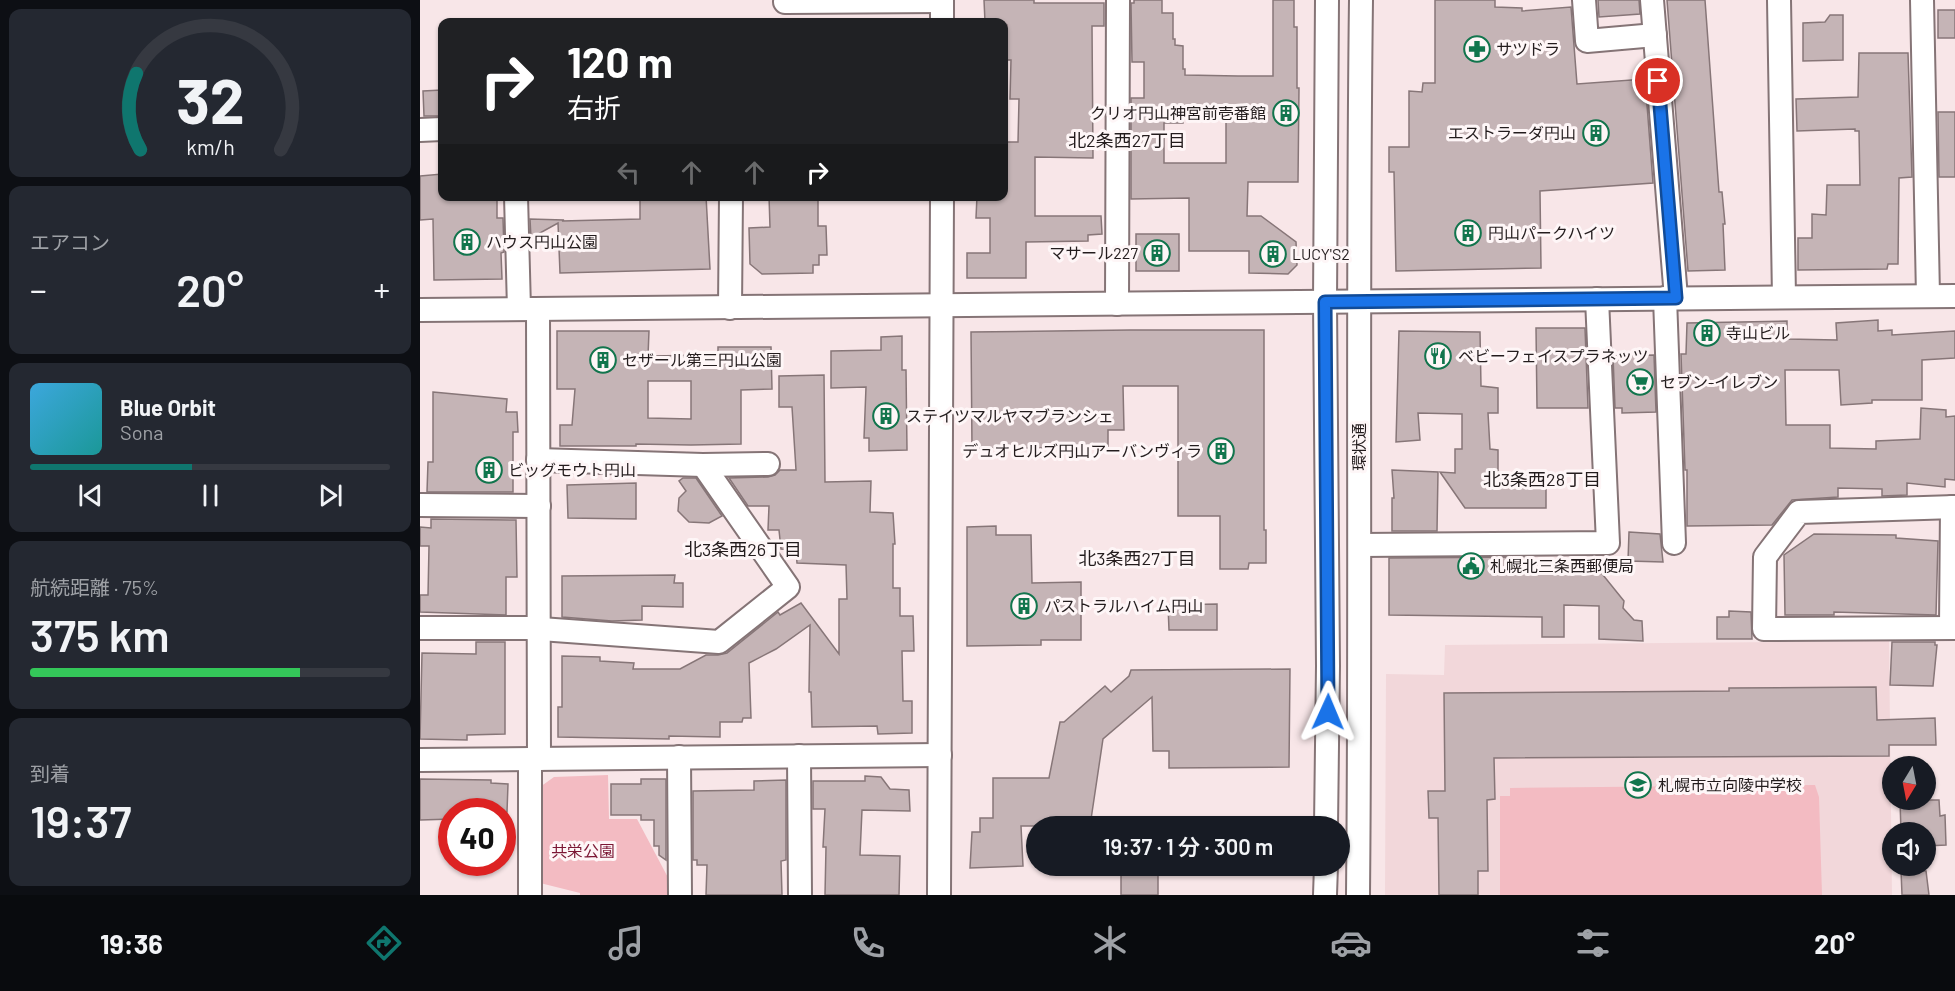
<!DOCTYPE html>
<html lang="ja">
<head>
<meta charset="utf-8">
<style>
  body { margin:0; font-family:Barlow,"Noto Sans JP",sans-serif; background:#242831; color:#f1f3f6; height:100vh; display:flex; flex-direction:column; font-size:22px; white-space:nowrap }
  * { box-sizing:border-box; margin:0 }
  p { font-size:20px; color:#9ea1a6 }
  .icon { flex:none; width:33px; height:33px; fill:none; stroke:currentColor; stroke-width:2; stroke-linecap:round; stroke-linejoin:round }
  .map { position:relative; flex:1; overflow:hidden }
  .sheet { display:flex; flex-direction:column; gap:9px; padding:9px; background:#0d0f14; width:420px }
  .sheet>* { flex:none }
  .guide { position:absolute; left:18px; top:18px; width:570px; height:183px; border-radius:12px; box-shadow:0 2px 4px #0004; background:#202124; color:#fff; overflow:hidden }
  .needle { width:39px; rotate:190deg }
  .tools { position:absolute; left:1462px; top:756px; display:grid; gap:12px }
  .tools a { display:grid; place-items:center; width:54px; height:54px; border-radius:50%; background:#171b24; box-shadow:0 2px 4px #0004; font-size:30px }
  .speed { position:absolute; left:18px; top:798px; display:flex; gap:12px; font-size:30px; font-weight:700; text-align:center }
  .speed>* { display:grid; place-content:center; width:78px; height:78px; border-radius:50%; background:#171b24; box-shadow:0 2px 4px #0004; line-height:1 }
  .speed .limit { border:9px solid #d22; background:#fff; color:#111 }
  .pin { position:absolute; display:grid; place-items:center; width:51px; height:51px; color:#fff; margin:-26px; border:3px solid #fff; border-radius:50%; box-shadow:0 2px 6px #0007 }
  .me { position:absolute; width:66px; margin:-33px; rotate:1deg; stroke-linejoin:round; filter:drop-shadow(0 0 4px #0008) }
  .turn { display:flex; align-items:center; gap:21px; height:126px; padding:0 30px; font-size:27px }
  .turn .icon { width:78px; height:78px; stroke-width:2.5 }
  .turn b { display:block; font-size:42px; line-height:51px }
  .lanes { display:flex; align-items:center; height:57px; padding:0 30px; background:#0003; justify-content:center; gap:30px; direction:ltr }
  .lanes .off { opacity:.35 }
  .big { font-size:45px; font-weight:600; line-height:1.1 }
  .sheet .widget { flex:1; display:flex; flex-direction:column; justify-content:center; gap:9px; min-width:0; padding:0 21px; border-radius:12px; background:#242831 }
  .sheet .dial { align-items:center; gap:0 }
  .dial svg { height:156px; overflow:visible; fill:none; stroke:#363941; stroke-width:7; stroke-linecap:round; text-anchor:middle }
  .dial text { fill:#f1f3f6; stroke:none }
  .song { display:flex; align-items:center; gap:18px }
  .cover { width:72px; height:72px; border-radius:9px; background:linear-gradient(135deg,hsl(200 70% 55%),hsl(180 70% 35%)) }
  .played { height:6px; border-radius:3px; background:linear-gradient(90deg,#0f766e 45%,#363941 45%) }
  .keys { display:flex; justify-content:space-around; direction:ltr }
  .heat { display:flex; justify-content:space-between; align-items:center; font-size:33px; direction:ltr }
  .charge { height:9px; border-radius:4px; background:linear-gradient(90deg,#34c759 75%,#363941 0) }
  .trip { position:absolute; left:606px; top:816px; width:324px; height:60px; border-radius:30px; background:#171b24; box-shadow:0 2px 4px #0004; font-weight:600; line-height:60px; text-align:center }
  .tab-bar { display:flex; height:96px; justify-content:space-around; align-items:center; background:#090b0e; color:#9ea1a6 }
  .tab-bar .icon { width:42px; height:42px }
  .tab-bar .on { color:#0f766e }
  .tab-bar b { font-size:27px; color:#f1f3f6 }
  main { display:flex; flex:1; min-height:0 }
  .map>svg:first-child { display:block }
  .built { fill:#f2d7da }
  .green { fill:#f3bbc2 }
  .building { fill:#c5b4b6; stroke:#877678; stroke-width:1.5; fill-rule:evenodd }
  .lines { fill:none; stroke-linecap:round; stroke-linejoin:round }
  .minor-casing { stroke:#857476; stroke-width:26 }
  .minor { stroke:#fff; stroke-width:22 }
  .route-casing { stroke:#114b97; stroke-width:15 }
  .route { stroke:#1a73e8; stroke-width:10 }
  .labels { text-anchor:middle; stroke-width:6; stroke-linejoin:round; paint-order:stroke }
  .poi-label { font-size:16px; fill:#231c1d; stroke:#fef6f7; text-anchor:start }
  .street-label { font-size:16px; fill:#231c1d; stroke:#fef6f7 }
  .park-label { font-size:16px; fill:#7b1734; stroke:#fef6f7 }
  .neighbourhood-label { font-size:18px; fill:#231c1d; stroke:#fef6f7 }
</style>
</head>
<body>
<main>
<section class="sheet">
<div class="widget dial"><svg viewBox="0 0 100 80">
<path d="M14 69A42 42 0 1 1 86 69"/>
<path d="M14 69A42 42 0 0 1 12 30" stroke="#0f766e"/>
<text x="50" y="56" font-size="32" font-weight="700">32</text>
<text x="50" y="72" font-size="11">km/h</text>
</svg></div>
<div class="widget"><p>エアコン</p>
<div class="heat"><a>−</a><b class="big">20°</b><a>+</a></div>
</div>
<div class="widget">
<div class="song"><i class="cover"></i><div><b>Blue Orbit</b><p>Sona</p></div></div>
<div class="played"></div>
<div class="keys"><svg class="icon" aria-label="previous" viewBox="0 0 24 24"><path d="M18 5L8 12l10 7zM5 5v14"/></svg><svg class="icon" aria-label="pause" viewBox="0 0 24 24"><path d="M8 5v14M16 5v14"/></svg><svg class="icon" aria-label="next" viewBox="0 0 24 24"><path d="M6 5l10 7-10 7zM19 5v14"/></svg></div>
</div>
<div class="widget"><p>航続距離 · 75%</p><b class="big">375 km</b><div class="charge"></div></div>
<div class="widget"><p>到着</p><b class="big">19:37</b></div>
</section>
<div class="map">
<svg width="1535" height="895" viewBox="0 0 1535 895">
  <rect width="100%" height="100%" fill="#f8e6e8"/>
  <polygon class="built" points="1469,641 1472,895 965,895 966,674 1024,675 1025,645"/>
  <g class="green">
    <polygon points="188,775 189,819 217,819 253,887 254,895 160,895 160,893 120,883 120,787 134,777"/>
    <polygon points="1395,785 1399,797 1402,895 1080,895 1080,796 1090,796 1090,788"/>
  </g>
  <g class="building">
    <polygon points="564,0 614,0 614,3 684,3 684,26 672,26 673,158 615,157 615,216 681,216 682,234 668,235 668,241 606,242 606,278 547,278 547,253 570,253 570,218 556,218 557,196 584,196 584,142 598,142 599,99 590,99 591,60 587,60 587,25 584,25 584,22 565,22"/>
    <path d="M 714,0 L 742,0 L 742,13 L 753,13 L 753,39 L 755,39 L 755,45 L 763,46 L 763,69 L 765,69 L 765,75 L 818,76 L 853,76 L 853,0 L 874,0 L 874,27 L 877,27 L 877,88 L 879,88 L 878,182 L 828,182 L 827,216 L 841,216 L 876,242 L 877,265 L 868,274 L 829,273 L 829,251 L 769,251 L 769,198 L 711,199 L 711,98 L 724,98 L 724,62 L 712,62 L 711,3 L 714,3 ZM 763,117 L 806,117 L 806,163 L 744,163 L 744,123 L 763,123 Z"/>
    <polygon points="1015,0 1075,0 1075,7 1102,8 1102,11 1151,7 1157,84 1225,79 1233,183 1120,191 1121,268 976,271 974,172 969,172 969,147 989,147 989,91 1002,92 1003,83 1015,83"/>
    <polygon points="1178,0 1219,0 1220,14 1179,17"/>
    <polygon points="1247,0 1285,0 1299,192 1302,192 1305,224 1303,224 1305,270 1268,271"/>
    <rect x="1518" y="10" width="17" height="28"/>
    <polygon points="1410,15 1423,15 1423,60 1383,61 1383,23 1405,22"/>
    <polygon points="1439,53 1488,53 1492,177 1479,178 1478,264 1468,264 1467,269 1378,270 1378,238 1392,238 1392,214 1406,215 1407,185 1440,185 1439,131 1435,131 1435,129 1377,131 1376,99 1438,97"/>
    <polygon points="22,90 22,116 4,116 3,91"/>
    <polygon points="1518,112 1535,112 1535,177 1519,177"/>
    <polygon points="22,174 22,196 77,196 77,218 83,218 84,252 81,253 82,279 14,280 13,219 0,220 0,176"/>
    <polygon points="220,196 286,196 290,269 140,273 138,223 111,238 110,219 144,220 142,221 220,219"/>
    <polygon points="349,196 398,196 398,226 406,226 407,255 399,255 399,265 393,265 393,273 342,274 330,264 329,228 350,227"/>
    <rect x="716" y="234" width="43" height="37"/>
    <polygon points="1458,320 1458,331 1472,330 1472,335 1535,331 1535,358 1502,360 1502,400 1452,400 1452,403 1421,405 1419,370 1365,370 1366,425 1410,425 1410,448 1456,449 1456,441 1500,439 1501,408 1526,410 1526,417 1535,416 1535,480 1525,479 1525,487 1487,483 1487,495 1462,496 1462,489 1418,488 1418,497 1372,500 1352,525 1267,526 1267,470 1265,470 1261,354 1266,354 1267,323 1367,321 1367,339 1417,340 1416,323"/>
    <polygon points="1116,328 1165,328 1168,408 1117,408"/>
    <polygon points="710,330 844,330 844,530 846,530 846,563 829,563 828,569 800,569 800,516 758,516 758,386 703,386 704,430 688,430 688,448 552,448 551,332"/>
    <path d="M 137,331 L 229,331 L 228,356 L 298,355 L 298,347 L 351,347 L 352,389 L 321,390 L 321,444 L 271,445 L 216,444 L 216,446 L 140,446 L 140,425 L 152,425 L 155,389 L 137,389 ZM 228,381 L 271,381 L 271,419 L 228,418 Z"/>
    <polygon points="979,331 1060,332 1061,386 1078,388 1078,413 1068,413 1070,449 1078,450 1078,475 1126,473 1126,508 1045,508 1020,472 1035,473 1035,449 1042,449 1042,414 998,413 1000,440 976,442"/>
    <polygon points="482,336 482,370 486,370 487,450 449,451 449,438 444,438 446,387 411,388 411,351 461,350 461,337"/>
    <polygon points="1234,355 1236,412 1202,413 1202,408 1195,408 1193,356"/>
    <polygon points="404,375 405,482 451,481 450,512 473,513 475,544 473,544 473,588 480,588 480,616 493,616 494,651 482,651 483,701 492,701 492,733 458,734 457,726 392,727 391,692 389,692 390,625 356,649 329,663 331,718 323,718 322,722 300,722 300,737 249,736 249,739 138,737 138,707 142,707 142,656 180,657 180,661 214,663 213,669 260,669 286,655 298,655 307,653 358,612 360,615 381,603 419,654 419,599 427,599 426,565 377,563 376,550 361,549 359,530 348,530 349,506 328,506 309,478 348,477 355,475 360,470 376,470 372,407 359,407 359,376"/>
    <polygon points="13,392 87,399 86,412 97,412 98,432 93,432 93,492 7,492 8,462 13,462"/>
    <polygon points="972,470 1018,472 1017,531 972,531 972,498 974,498"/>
    <polygon points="263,478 276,478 302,516 289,523 269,522 258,511 259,498 266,491 259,481"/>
    <polygon points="216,483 216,519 148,518 147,485"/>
    <polygon points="11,519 96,520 97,577 86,577 86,615 0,612 0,595 8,595 9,546 0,546 0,527 11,528"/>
    <polygon points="576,526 576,535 611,535 612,583 661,582 661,640 621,640 621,645 547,646 547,527"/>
    <polygon points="1209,532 1240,534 1243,562 1208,561"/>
    <polygon points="1394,534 1476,535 1476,538 1518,541 1516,615 1414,612 1414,615 1365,615 1364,555"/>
    <polygon points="1108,557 1107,561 1144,561 1173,563 1173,571 1179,570 1204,601 1203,608 1214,620 1222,621 1223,641 1179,639 1179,606 1144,605 1144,637 1122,637 1122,617 969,615 969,558"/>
    <polygon points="255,575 254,583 263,583 263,607 222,606 222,620 192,621 142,617 142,576"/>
    <polygon points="797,604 797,630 749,630 748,605"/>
    <polygon points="1309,611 1331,612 1332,639 1297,639 1297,617 1309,617"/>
    <polygon points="56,642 85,642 85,734 47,735 47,740 0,739 2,653 56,654"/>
    <polygon points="1472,642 1515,642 1515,645 1517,645 1513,686 1470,685"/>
    <polygon points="870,669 869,767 749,768 749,751 733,751 732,697 683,739 670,826 601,826 603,866 550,868 552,832 560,832 560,818 573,818 573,778 629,778 640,722 644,722 685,686 691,692 709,676 711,670"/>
    <polygon points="1456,687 1457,720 1515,718 1516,745 1469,745 1469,756 1074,758 1075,799 1067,800 1068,871 1058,871 1058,895 1019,895 1018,818 1009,818 1008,791 1025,791 1024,693 1309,691 1309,688"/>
    <polygon points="445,776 461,777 470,789 489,790 490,811 442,810 440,855 480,856 479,895 405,895 406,847 403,847 405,809 393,809 393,781 445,781"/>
    <polygon points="0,779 71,780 71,783 88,784 87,812 32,812 32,819 0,820"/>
    <polygon points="221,779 246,779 246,860 239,855 239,846 234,846 234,820 221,820 221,815 191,815 191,784 221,784"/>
    <polygon points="366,780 366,860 361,861 362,895 286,895 287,865 277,865 277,860 273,860 273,791 334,790 334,781"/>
    <polygon points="1480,800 1519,800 1520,816 1525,815 1526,845 1506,846 1506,832 1481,832"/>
    <rect x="701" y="866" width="37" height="29"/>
    <polygon points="1481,870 1506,871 1509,895 1482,895"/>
  </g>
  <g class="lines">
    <g class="minor-casing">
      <g id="minor">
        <polyline points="1164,0 1167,41 1235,35"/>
        <polyline points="1232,0 1256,298"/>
        <polyline points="1359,0 1364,297"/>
        <polyline points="1502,0 1508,296"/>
        <polyline points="365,2 522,1"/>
        <polyline points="522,22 522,0"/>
        <polyline points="0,130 22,129"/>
        <polyline points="96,196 99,309"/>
        <polyline points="1245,298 1254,543"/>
        <polyline points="697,304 698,0"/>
        <polyline points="310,308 311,196"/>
        <polyline points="118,309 119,759"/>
        <polyline points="0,310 1535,296"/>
        <polyline points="118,460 283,465 348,464"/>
        <polyline points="0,505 119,506"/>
        <polyline points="1535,507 1379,512 1345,557 1344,629 1535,628"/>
        <polyline points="940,545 1188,543 1177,299"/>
        <polyline points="0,628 107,628 299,642 368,587 283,465"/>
        <polyline points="1531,628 1532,507"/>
        <polyline points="379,756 380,895"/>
        <polyline points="259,757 260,895"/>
        <polyline points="0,760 520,755"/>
        <polyline points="906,826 908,666 905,302 907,0"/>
        <polyline points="110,895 110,759"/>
        <polyline points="519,895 522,196"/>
        <polyline points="905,895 906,866"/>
        <path d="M 938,895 C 941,597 937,298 941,0"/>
      </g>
    </g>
    <use href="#minor" class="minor"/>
  </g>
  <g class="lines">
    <g class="route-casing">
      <polyline id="route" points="908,712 905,302 1256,298 1238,81"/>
    </g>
    <use href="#route" class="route"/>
  </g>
  <defs>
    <g id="pharmacy-ring" transform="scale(1.35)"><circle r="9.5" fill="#fef6f7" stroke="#12754d" stroke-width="1.5"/><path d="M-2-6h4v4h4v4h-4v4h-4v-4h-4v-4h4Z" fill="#12754d"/></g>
    <g id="building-ring" transform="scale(1.35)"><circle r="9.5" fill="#fef6f7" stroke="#12754d" stroke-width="1.5"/><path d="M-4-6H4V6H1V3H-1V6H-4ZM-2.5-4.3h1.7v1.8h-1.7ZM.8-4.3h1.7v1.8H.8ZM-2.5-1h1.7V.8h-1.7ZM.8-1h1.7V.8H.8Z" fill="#12754d"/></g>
    <g id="restaurant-ring" transform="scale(1.35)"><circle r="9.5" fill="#fef6f7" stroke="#12754d" stroke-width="1.5"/><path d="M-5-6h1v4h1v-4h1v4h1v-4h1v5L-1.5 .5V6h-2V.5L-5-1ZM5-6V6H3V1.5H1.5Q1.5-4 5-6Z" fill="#12754d"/></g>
    <g id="supermarket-ring" transform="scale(1.35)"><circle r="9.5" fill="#fef6f7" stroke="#12754d" stroke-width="1.5"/><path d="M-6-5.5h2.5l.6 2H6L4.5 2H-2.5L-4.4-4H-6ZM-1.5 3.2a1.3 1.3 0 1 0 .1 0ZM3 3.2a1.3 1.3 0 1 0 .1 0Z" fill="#12754d"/></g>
    <g id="civic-ring" transform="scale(1.35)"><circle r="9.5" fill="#fef6f7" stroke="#12754d" stroke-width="1.5"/><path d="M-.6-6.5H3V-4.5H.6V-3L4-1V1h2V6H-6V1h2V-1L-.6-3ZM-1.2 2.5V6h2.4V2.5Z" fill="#12754d"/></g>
    <g id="school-ring" transform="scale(1.35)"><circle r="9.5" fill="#fef6f7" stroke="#12754d" stroke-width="1.5"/><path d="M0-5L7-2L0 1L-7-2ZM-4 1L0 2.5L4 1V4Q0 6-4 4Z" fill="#12754d"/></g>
  </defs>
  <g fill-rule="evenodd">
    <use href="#pharmacy-ring" x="1057" y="49"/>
    <use href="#building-ring" x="866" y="113"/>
    <use href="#building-ring" x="1176" y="133"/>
    <use href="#building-ring" x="1048" y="233"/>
    <use href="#building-ring" x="47" y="242"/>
    <use href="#building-ring" x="737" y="253"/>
    <use href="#building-ring" x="853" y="254"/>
    <use href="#building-ring" x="1287" y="333"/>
    <use href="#restaurant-ring" x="1018" y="356"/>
    <use href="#building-ring" x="183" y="360"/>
    <use href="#supermarket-ring" x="1220" y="382"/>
    <use href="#building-ring" x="466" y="416"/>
    <use href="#building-ring" x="801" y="451"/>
    <use href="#building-ring" x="69" y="470"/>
    <use href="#civic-ring" x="1051" y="566"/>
    <use href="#building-ring" x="604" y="606"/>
    <use href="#school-ring" x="1218" y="785"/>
  </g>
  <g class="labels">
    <g class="poi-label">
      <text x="1076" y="55">サツドラ</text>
      <text x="846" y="119" text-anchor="end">クリオ円山神宮前壱番館</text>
      <text x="1156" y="139" text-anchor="end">エストラーダ円山</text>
      <text x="1068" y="239">円山パークハイツ</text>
      <text x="66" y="248">ハウス円山公園</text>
      <text x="718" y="259" text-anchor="end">マサール227</text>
      <text x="872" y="260">LUCY'S2</text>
      <text x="1306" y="339">寺山ビル</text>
      <text x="1038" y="362">ベビーフェイスプラネッツ</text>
      <text x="202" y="366">セザール第三円山公園</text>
      <text x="1240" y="388">セブン-イレブン</text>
      <text x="486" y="422">ステイツマルヤマブランシェ</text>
      <text x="782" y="457" text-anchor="end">デュオヒルズ円山アーバンヴィラ</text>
      <text x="88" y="476">ビッグモウト円山</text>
      <text x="1070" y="572">札幌北三条西郵便局</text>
      <text x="624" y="612">パストラルハイム円山</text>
      <text x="1238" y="791">札幌市立向陵中学校</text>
    </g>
    <g class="street-label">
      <text transform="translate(939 447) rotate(-90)" y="6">環状通</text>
    </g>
    <g class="park-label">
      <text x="163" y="857">共栄公園</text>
    </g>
    <g class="neighbourhood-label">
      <text x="707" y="147">北2条西27丁目</text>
      <text x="1122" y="486">北3条西28丁目</text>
      <text x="323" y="556">北3条西26丁目</text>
      <text x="717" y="565">北3条西27丁目</text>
    </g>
  </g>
</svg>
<div class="tools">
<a><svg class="needle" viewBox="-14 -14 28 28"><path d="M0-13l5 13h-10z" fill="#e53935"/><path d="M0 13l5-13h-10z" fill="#9ea1a6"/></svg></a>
<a><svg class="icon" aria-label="sound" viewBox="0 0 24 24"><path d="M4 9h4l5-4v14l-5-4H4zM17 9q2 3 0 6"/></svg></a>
</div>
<div class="speed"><div class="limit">40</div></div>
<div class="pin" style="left:1238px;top:81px;background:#d93025"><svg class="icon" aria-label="arrive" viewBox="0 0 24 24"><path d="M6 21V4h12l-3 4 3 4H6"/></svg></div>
<svg class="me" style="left:908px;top:712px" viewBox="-20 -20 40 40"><path d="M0-17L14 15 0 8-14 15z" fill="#1a73e8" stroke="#fff" stroke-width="4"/></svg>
<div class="trip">19:37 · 1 分 · 300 m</div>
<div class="guide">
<div class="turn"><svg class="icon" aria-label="right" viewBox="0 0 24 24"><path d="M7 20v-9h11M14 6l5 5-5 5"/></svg><div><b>120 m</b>右折</div></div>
<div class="lanes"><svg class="icon off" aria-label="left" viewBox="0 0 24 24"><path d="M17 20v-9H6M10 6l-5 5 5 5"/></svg><svg class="icon off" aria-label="ahead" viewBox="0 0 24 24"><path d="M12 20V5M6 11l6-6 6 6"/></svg><svg class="icon off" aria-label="ahead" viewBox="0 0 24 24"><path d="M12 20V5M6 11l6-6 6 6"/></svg><svg class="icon" aria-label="right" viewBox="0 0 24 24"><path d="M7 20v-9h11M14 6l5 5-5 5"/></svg></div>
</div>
</div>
</main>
<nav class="tab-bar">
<b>19:36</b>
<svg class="icon on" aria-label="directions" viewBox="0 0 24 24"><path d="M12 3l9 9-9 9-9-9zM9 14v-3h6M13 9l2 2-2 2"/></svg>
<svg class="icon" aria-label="music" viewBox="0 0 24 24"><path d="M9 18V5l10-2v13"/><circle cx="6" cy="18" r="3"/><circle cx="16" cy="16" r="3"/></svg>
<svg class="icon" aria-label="phone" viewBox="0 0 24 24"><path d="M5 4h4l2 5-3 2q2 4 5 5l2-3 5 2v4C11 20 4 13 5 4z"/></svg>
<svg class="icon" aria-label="climate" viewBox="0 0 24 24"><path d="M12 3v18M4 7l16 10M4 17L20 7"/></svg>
<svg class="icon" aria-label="car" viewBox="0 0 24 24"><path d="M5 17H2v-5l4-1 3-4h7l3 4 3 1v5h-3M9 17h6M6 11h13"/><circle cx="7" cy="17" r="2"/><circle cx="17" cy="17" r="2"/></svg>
<svg class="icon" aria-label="filters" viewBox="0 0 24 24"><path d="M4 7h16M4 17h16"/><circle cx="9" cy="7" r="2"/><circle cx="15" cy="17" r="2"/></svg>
<b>20°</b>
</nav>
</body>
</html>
